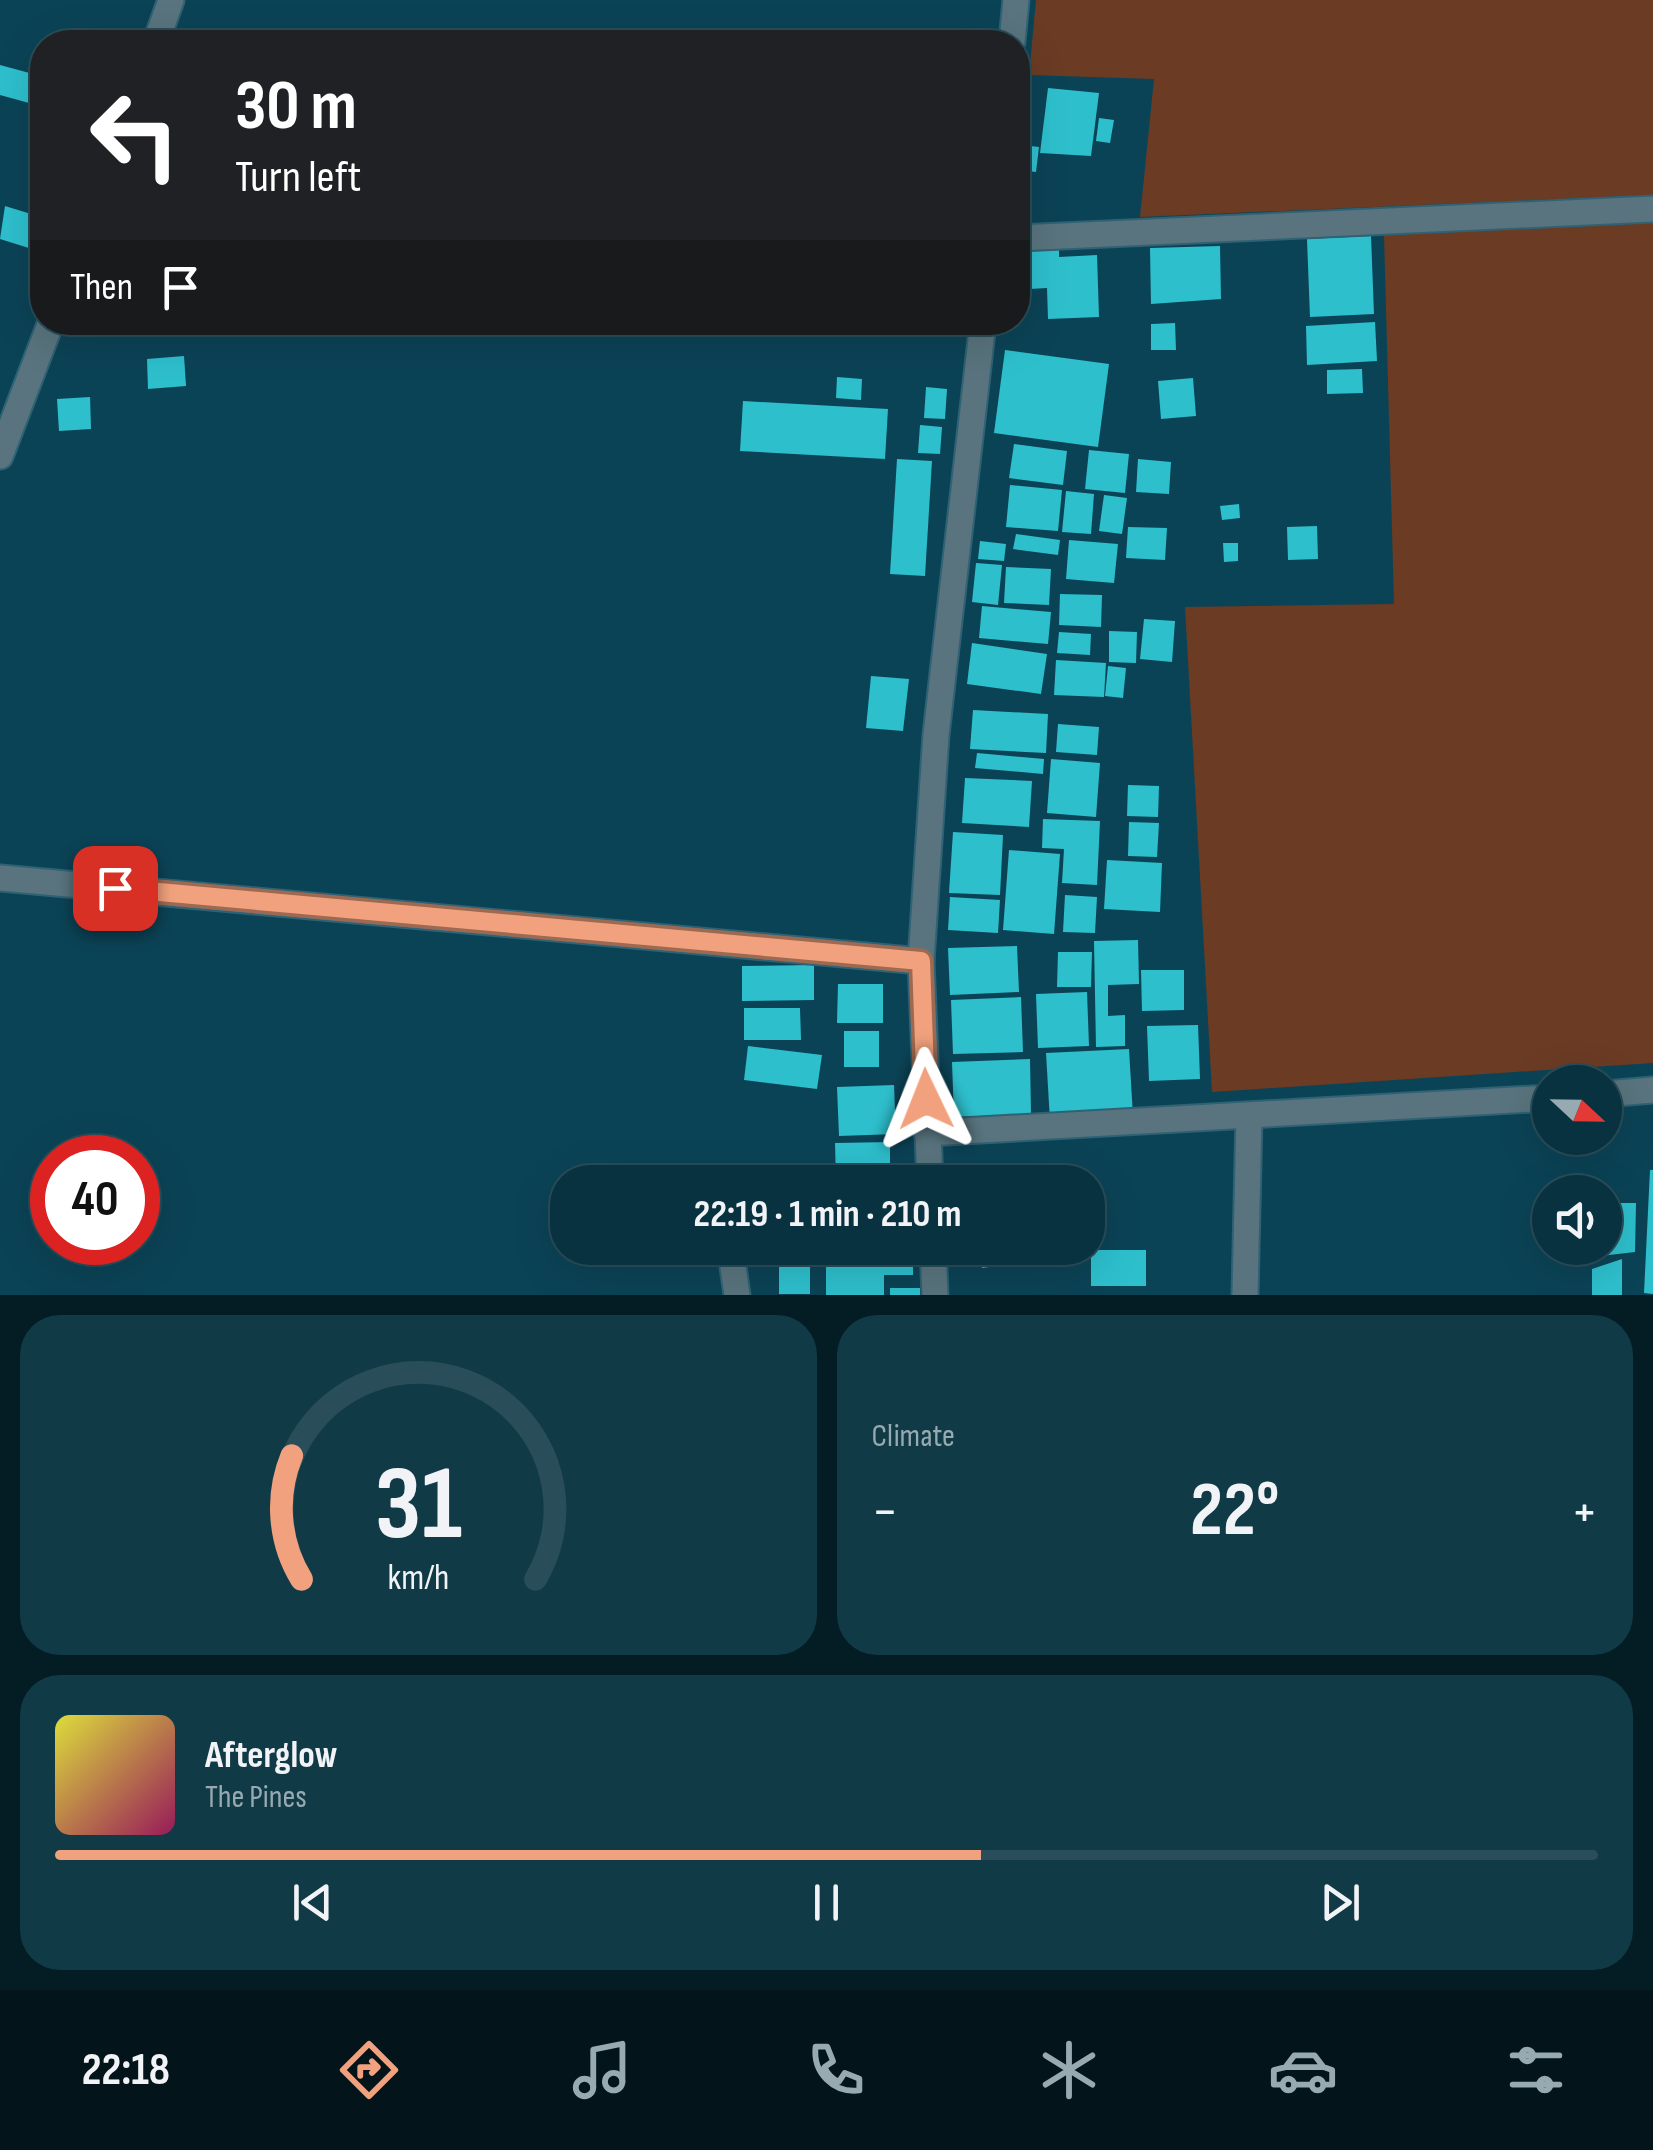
<!DOCTYPE html>
<html lang="en">
<head>
<meta charset="utf-8">
<style>
  body { margin:0; font-family:"Sofia Sans Condensed",sans-serif; background:#113a47; color:#f1f3f6; height:100vh; display:flex; flex-direction:column; font-size:38px; white-space:nowrap }
  * { box-sizing:border-box; margin:0 }
  p { font-size:32px; color:#98aab1 }
  .icon { flex:none; width:55px; height:55px; fill:none; stroke:currentColor; stroke-width:2; stroke-linecap:round; stroke-linejoin:round }
  .map { position:relative; height:1295px; overflow:hidden }
  .drawer { display:flex; flex-direction:column; gap:20px; padding:20px; background:#041c23; flex:1 }
  .drawer>* { flex:none }
  .top-card { position:absolute; left:30px; top:30px; width:1000px; height:305px; border-radius:40px; box-shadow:0 10px 40px #0002,0 0 0 2px #294d59; background:#202124; color:#fff; overflow:hidden }
  .needle { width:65px; rotate:112deg }
  .buttons { position:absolute; left:1532px; top:1065px; display:grid; gap:20px }
  .buttons a { display:grid; place-items:center; width:90px; height:90px; border-radius:50%; background:#083240; box-shadow:0 10px 40px #0002,0 0 0 2px #294d59; font-size:50px }
  .speed { position:absolute; left:30px; top:1135px; display:flex; gap:20px; font-size:50px; font-weight:700; text-align:center }
  .speed>* { display:grid; place-content:center; width:130px; height:130px; border-radius:50%; background:#083240; box-shadow:0 10px 40px #0002,0 0 0 2px #294d59; line-height:1 }
  .speed .limit { border:15px solid #d22; background:#fff; color:#111 }
  .pin { position:absolute; display:grid; place-items:center; width:85px; height:85px; color:#fff; margin:-42px; border-radius:20px; box-shadow:0 5px 15px #0006 }
  .me { position:absolute; width:110px; margin:-55px; rotate:358deg; stroke-linejoin:round; filter:drop-shadow(0 0 8px #0008) }
  .turn { display:flex; align-items:center; gap:35px; height:210px; padding:0 40px; font-size:45px }
  .turn .icon { width:130px; height:130px; stroke-width:2.5 }
  .turn b { display:block; font-size:70px; line-height:85px }
  .then { display:flex; align-items:center; height:95px; padding:0 40px; background:#0003; gap:20px; font-size:38px }
  .big { font-size:75px; font-weight:700; line-height:1.1 }
  .drawer .card { flex:1; display:flex; flex-direction:column; justify-content:center; gap:15px; min-width:0; padding:0 35px; border-radius:40px; background:#113a47 }
  .drawer .dial { align-items:center; gap:0 }
  .dial svg { height:260px; overflow:visible; fill:none; stroke:#294d59; stroke-width:7; stroke-linecap:round; text-anchor:middle }
  .dial text { fill:#f1f3f6; stroke:none }
  .song { display:flex; align-items:center; gap:30px }
  .cover { width:120px; height:120px; border-radius:15px; background:linear-gradient(135deg,hsl(60 70% 55%),hsl(330 70% 35%)) }
  .played { height:10px; border-radius:5px; background:linear-gradient(90deg,#f1a17d 60%,#294d59 60%) }
  .keys { display:flex; justify-content:space-around; direction:ltr }
  .heat { display:flex; justify-content:space-between; align-items:center; font-size:55px; direction:ltr }
  .drawer .tiles { flex:1; display:grid; gap:20px; grid-template-columns:1fr 1fr }
  .card:last-child { grid-column:span 2 }
  .trip { position:absolute; left:550px; top:1165px; width:555px; height:100px; border-radius:40px; background:#083240; box-shadow:0 10px 40px #0002,0 0 0 2px #294d59; font-weight:700; line-height:100px; text-align:center }
  .dock { display:flex; height:160px; justify-content:space-around; align-items:center; background:#03141a; color:#98aab1 }
  .dock .icon { width:70px; height:70px }
  .dock .on { color:#f1a17d }
  .dock b { font-size:45px; color:#f1f3f6 }
  .map>svg:first-child { display:block }
  .green { fill:#6b3b24 }
  .building { fill:#2ebfcd }
  .lines { fill:none; stroke-linecap:round; stroke-linejoin:round }
  .minor-casing { stroke:#2f6274; stroke-width:29 }
  .minor { stroke:#59747e; stroke-width:25 }
  .route-casing { stroke:#9d6951; stroke-width:25 }
  .route { stroke:#f1a17d; stroke-width:18 }
</style>
</head>
<body>
<div class="map">
<svg width="1653" height="1295" viewBox="0 0 1653 1295">
  <rect width="100%" height="100%" fill="#0b4356"/>
  <g class="green">
    <polygon points="1036,0 1653,0 1653,195 1140,217 1154,79 1029,75"/>
    <polygon points="1653,222 1653,1063 1212,1092 1185,607 1394,604 1384,235"/>
  </g>
  <g class="building">
    <polygon points="0,65 37,75 29,103 0,95"/>
    <polygon points="1048,88 1099,93 1091,156 1040,153"/>
    <polygon points="1099,118 1114,120 1110,143 1096,141"/>
    <polygon points="1022,145 1039,147 1036,172 1019,170"/>
    <polygon points="5,206 41,217 32,249 0,239"/>
    <polygon points="1371,236 1374,314 1310,317 1307,239"/>
    <polygon points="1220,246 1221,299 1151,304 1150,248"/>
    <polygon points="1059,249 1059,257 1097,255 1099,317 1048,319 1047,288 1030,289 1029,250"/>
    <polygon points="1018,252 1027,252 1024,308 1018,308"/>
    <polygon points="1375,322 1377,361 1307,365 1306,326"/>
    <polygon points="1175,323 1176,350 1151,350 1151,324"/>
    <polygon points="1005,350 1109,364 1098,447 994,433"/>
    <polygon points="184,356 186,386 148,389 147,359"/>
    <polygon points="1362,369 1363,393 1327,394 1327,370"/>
    <polygon points="837,377 862,379 861,400 836,398"/>
    <polygon points="1193,378 1196,416 1161,419 1158,381"/>
    <polygon points="926,387 947,389 945,419 924,418"/>
    <polygon points="90,397 91,429 59,431 57,399"/>
    <polygon points="743,401 888,409 885,459 740,451"/>
    <polygon points="920,425 942,427 940,454 918,453"/>
    <polygon points="1014,444 1067,451 1063,485 1009,478"/>
    <polygon points="1089,450 1129,454 1125,493 1085,489"/>
    <polygon points="897,459 932,461 925,576 890,574"/>
    <polygon points="1138,459 1171,462 1169,494 1136,492"/>
    <polygon points="1010,485 1062,490 1058,531 1006,527"/>
    <polygon points="1066,491 1094,494 1091,534 1062,532"/>
    <polygon points="1104,495 1127,498 1122,534 1099,531"/>
    <polygon points="1239,504 1240,518 1222,520 1220,506"/>
    <polygon points="1317,526 1318,559 1288,560 1287,527"/>
    <polygon points="1128,527 1167,528 1165,560 1126,558"/>
    <polygon points="1016,534 1060,540 1058,555 1013,549"/>
    <polygon points="1069,540 1118,544 1114,583 1066,579"/>
    <polygon points="980,541 1006,544 1004,561 978,559"/>
    <polygon points="1223,543 1238,543 1238,561 1224,562"/>
    <polygon points="976,563 1002,565 998,605 972,602"/>
    <polygon points="1006,567 1051,569 1049,605 1004,603"/>
    <polygon points="1060,594 1102,595 1101,627 1059,625"/>
    <polygon points="982,606 1051,612 1048,644 979,638"/>
    <polygon points="1144,619 1175,621 1172,662 1140,659"/>
    <polygon points="1109,631 1137,632 1136,663 1109,662"/>
    <polygon points="1059,632 1091,634 1090,655 1057,653"/>
    <polygon points="972,643 1047,654 1041,694 967,684"/>
    <polygon points="1056,660 1106,663 1104,697 1054,695"/>
    <polygon points="1108,666 1126,668 1123,698 1105,696"/>
    <polygon points="871,676 909,679 903,731 866,728"/>
    <polygon points="973,710 1048,714 1046,753 970,749"/>
    <polygon points="1058,724 1099,727 1097,755 1056,752"/>
    <polygon points="977,753 1044,759 1043,774 975,768"/>
    <polygon points="1051,759 1100,763 1096,817 1047,813"/>
    <polygon points="965,778 1032,781 1029,827 962,823"/>
    <polygon points="1128,785 1159,786 1158,817 1127,816"/>
    <polygon points="1043,819 1100,821 1097,885 1062,883 1064,849 1042,848"/>
    <polygon points="1129,822 1159,823 1157,857 1128,856"/>
    <polygon points="953,832 1003,835 1000,895 949,893"/>
    <polygon points="1009,850 1060,854 1054,934 1003,930"/>
    <polygon points="1107,860 1162,863 1160,912 1104,909"/>
    <polygon points="1065,895 1097,897 1095,933 1063,932"/>
    <polygon points="950,897 1000,900 998,933 948,930"/>
    <polygon points="1138,940 1139,984 1108,985 1108,1016 1125,1015 1125,1046 1096,1047 1094,941"/>
    <polygon points="1017,946 1019,992 950,995 948,948"/>
    <polygon points="1058,952 1092,952 1091,987 1057,987"/>
    <polygon points="814,965 814,1000 742,1001 742,966"/>
    <polygon points="1141,970 1184,970 1184,1010 1142,1011"/>
    <polygon points="838,984 883,984 883,1023 837,1023"/>
    <polygon points="1087,992 1089,1046 1038,1048 1036,994"/>
    <polygon points="1021,997 1023,1052 953,1054 951,1000"/>
    <polygon points="744,1008 800,1008 801,1040 744,1040"/>
    <polygon points="1198,1025 1200,1079 1149,1081 1147,1026"/>
    <rect x="844" y="1031" width="35" height="36"/>
    <polygon points="748,1046 822,1055 817,1089 744,1080"/>
    <polygon points="1129,1049 1133,1116 1050,1121 1046,1053"/>
    <polygon points="1030,1059 1031,1114 954,1117 952,1062"/>
    <polygon points="894,1085 896,1134 839,1136 837,1087"/>
    <polygon points="890,1142 890,1182 836,1182 835,1143"/>
    <polygon points="1650,1170 1653,1170 1653,1294 1644,1293"/>
    <rect x="784" y="1172" width="35" height="10"/>
    <polygon points="1605,1203 1636,1203 1635,1252 1592,1257 1592,1248 1605,1248"/>
    <polygon points="780,1248 913,1248 913,1275 884,1275 884,1295 826,1295 826,1251 780,1251"/>
    <polygon points="979,1248 1022,1248 1024,1262 982,1268"/>
    <rect x="1091" y="1250" width="55" height="36"/>
    <rect x="779" y="1256" width="31" height="38"/>
    <polygon points="1622,1259 1622,1295 1592,1295 1592,1269"/>
    <rect x="890" y="1288" width="30" height="7"/>
  </g>
  <g class="lines">
    <g class="minor-casing">
      <g id="minor">
        <polyline points="156,42 171,0"/>
        <polyline points="1012,42 1016,0"/>
        <polyline points="1018,238 1653,209"/>
        <polyline points="0,456 51,322"/>
        <polyline points="0,878 921,961"/>
        <polyline points="1605,1094 1653,1090"/>
        <polyline points="927,1133 1550,1098"/>
        <polyline points="930,1182 921,961 936,735 983,322"/>
        <polyline points="933,1248 935,1295"/>
        <polyline points="732,1260 737,1295"/>
        <polyline points="1245,1295 1249,1116"/>
      </g>
    </g>
    <use href="#minor" class="minor"/>
  </g>
  <g class="lines">
    <g class="route-casing">
      <polyline id="route" points="115,888 921,961 926,1099"/>
    </g>
    <use href="#route" class="route"/>
  </g>
</svg>
<div class="buttons">
<a><svg class="needle" viewBox="-14 -14 28 28"><path d="M0-13l5 13h-10z" fill="#e53935"/><path d="M0 13l5-13h-10z" fill="#98aab1"/></svg></a>
<a><svg class="icon" aria-label="sound" viewBox="0 0 24 24"><path d="M4 9h4l5-4v14l-5-4H4zM17 9q2 3 0 6"/></svg></a>
</div>
<div class="speed"><div class="limit">40</div></div>
<div class="pin" style="left:115px;top:888px;background:#d93025"><svg class="icon" aria-label="arrive" viewBox="0 0 24 24"><path d="M6 21V4h12l-3 4 3 4H6"/></svg></div>
<svg class="me" style="left:926px;top:1099px" viewBox="-20 -20 40 40"><path d="M0-17L14 15 0 8-14 15z" fill="#f1a17d" stroke="#fff" stroke-width="4"/></svg>
<div class="trip">22:19 · 1 min · 210 m</div>
<div class="top-card">
<div class="turn"><svg class="icon" aria-label="left" viewBox="0 0 24 24"><path d="M17 20v-9H6M10 6l-5 5 5 5"/></svg><div><b>30 m</b>Turn left</div></div>
<div class="then">Then<svg class="icon" aria-label="arrive" viewBox="0 0 24 24"><path d="M6 21V4h12l-3 4 3 4H6"/></svg></div>
</div>
</div>
<section class="drawer">
<div class="tiles">
<div class="card dial"><svg viewBox="0 0 100 80">
<path d="M14 69A42 42 0 1 1 86 69"/>
<path d="M14 69A42 42 0 0 1 11 31" stroke="#f1a17d"/>
<text x="50" y="56" font-size="32" font-weight="700">31</text>
<text x="50" y="72" font-size="11">km/h</text>
</svg></div>
<div class="card"><p>Climate</p>
<div class="heat"><a>−</a><b class="big">22°</b><a>+</a></div>
</div>
<div class="card">
<div class="song"><i class="cover"></i><div><b>Afterglow</b><p>The Pines</p></div></div>
<div class="played"></div>
<div class="keys"><svg class="icon" aria-label="previous" viewBox="0 0 24 24"><path d="M18 5L8 12l10 7zM5 5v14"/></svg><svg class="icon" aria-label="pause" viewBox="0 0 24 24"><path d="M8 5v14M16 5v14"/></svg><svg class="icon" aria-label="next" viewBox="0 0 24 24"><path d="M6 5l10 7-10 7zM19 5v14"/></svg></div>
</div>
</div>
</section>
<nav class="dock">
<b>22:18</b>
<svg class="icon on" aria-label="directions" viewBox="0 0 24 24"><path d="M12 3l9 9-9 9-9-9zM9 14v-3h6M13 9l2 2-2 2"/></svg>
<svg class="icon" aria-label="music" viewBox="0 0 24 24"><path d="M9 18V5l10-2v13"/><circle cx="6" cy="18" r="3"/><circle cx="16" cy="16" r="3"/></svg>
<svg class="icon" aria-label="phone" viewBox="0 0 24 24"><path d="M5 4h4l2 5-3 2q2 4 5 5l2-3 5 2v4C11 20 4 13 5 4z"/></svg>
<svg class="icon" aria-label="climate" viewBox="0 0 24 24"><path d="M12 3v18M4 7l16 10M4 17L20 7"/></svg>
<svg class="icon" aria-label="car" viewBox="0 0 24 24"><path d="M5 17H2v-5l4-1 3-4h7l3 4 3 1v5h-3M9 17h6M6 11h13"/><circle cx="7" cy="17" r="2"/><circle cx="17" cy="17" r="2"/></svg>
<svg class="icon" aria-label="filters" viewBox="0 0 24 24"><path d="M4 7h16M4 17h16"/><circle cx="9" cy="7" r="2"/><circle cx="15" cy="17" r="2"/></svg>
</nav>
</body>
</html>
